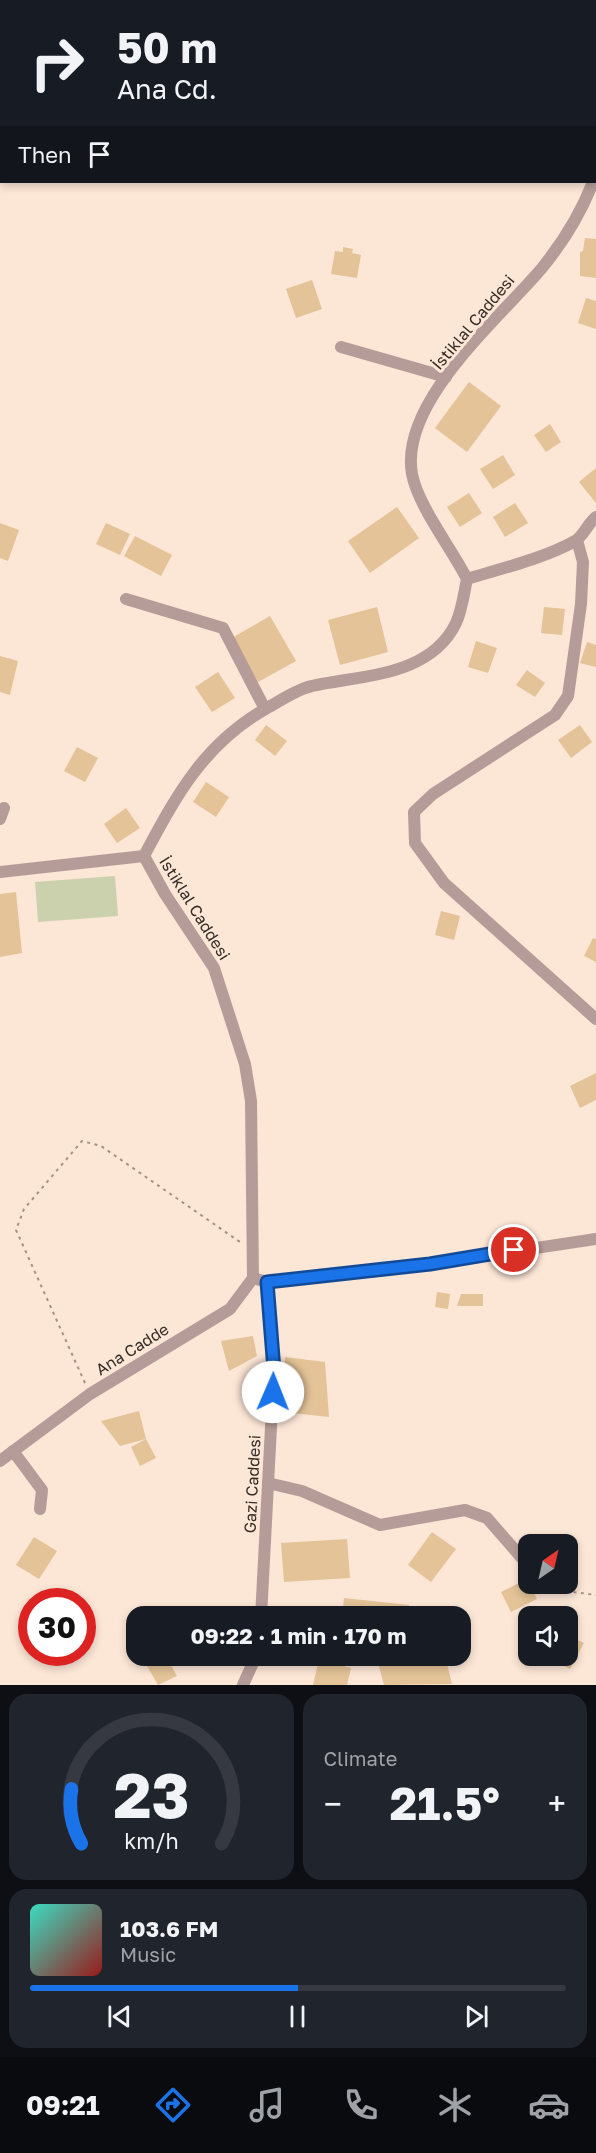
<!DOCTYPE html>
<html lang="en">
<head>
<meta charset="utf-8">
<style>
  body { margin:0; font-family:"Golos Text",sans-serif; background:#20242c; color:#f1f3f6; height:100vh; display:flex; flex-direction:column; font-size:22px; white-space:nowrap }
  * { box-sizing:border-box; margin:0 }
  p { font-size:20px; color:#9ea1a6 }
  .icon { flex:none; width:33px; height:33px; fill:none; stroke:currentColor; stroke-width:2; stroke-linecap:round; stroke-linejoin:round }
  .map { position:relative; height:1685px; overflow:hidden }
  .drawer { display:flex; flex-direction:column; gap:9px; padding:9px; background:#0d0f14; flex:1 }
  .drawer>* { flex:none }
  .banner { position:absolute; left:0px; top:0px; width:597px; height:183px; box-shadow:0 3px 9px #0003; background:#171b24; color:#f1f3f6; overflow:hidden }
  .needle { width:39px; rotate:34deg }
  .tools { position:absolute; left:518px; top:1534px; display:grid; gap:12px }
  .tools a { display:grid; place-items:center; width:60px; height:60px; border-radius:12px; background:#171b24; box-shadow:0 3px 9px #0003; font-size:30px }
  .speed { position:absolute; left:18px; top:1588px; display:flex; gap:12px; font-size:30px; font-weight:700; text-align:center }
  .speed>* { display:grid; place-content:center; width:78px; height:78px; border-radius:50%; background:#171b24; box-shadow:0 3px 9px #0003; line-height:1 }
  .speed .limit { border:9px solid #d22; background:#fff; color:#111 }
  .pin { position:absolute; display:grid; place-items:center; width:51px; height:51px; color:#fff; margin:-26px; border:3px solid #fff; border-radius:50%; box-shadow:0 2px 6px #0007 }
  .me { position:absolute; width:66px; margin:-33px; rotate:1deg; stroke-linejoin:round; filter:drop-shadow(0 0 4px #0008) }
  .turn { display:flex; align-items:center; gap:21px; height:126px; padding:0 18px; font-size:27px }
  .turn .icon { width:78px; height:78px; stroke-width:2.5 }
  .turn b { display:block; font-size:42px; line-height:51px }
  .then { display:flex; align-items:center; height:57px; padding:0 18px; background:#0003; gap:12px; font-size:22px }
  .big { font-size:45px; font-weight:700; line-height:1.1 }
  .drawer .card { flex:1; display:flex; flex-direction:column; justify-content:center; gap:9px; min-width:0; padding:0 21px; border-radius:18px; background:#20242c }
  .drawer .dial { align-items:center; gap:0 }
  .dial svg { height:156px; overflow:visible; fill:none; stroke:#363941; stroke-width:7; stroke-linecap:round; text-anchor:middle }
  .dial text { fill:#f1f3f6; stroke:none }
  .song { display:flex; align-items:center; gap:18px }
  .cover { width:72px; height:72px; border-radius:9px; background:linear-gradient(135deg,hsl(170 70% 55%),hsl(0 70% 35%)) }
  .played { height:6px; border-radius:3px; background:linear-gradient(90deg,#1a73e8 50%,#363941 50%) }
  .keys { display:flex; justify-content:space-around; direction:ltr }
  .heat { display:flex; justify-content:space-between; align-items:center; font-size:33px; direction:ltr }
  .drawer .tiles { flex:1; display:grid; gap:9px; grid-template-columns:1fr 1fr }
  .card:last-child { grid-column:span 2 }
  .trip { position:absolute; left:126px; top:1606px; width:345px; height:60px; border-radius:18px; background:#171b24; box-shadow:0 3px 9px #0003; font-weight:700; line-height:60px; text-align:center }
  .dock { display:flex; height:96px; justify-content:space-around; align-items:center; background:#090b0e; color:#9ea1a6 }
  .dock .icon { width:42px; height:42px }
  .dock .selected { color:#1a73e8 }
  .dock b { font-size:27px; color:#f1f3f6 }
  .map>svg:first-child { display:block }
  .green { fill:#cbd1ac }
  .building { fill:#e3c397 }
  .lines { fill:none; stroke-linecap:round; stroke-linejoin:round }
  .path { stroke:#a29286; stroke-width:2; stroke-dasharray:3 4.5; stroke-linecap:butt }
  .street { stroke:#b69c98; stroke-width:12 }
  .route-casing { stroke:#114b97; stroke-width:15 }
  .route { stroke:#1a73e8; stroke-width:10 }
  .labels { text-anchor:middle; stroke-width:6; stroke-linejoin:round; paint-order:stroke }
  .street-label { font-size:16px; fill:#342c25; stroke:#fce6d6 }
</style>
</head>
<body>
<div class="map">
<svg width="596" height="1685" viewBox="0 0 596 1685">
  <rect width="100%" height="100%" fill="#fce6d6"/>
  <polygon class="green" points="115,876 118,916 38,922 35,882"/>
  <g class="building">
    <polygon points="585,238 596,239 596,278 580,276 580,252 583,251"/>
    <polygon points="343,247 353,249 352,253 361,255 357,278 331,274 335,251 343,252"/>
    <polygon points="312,280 322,309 296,318 286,289"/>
    <polygon points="586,298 596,301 596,329 578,323"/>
    <polygon points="469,382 501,406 467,452 435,428"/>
    <polygon points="550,424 561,442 546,452 534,435"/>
    <polygon points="503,455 515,475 493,489 480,469"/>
    <polygon points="596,468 596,503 579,482"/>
    <polygon points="469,493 482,513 460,527 447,507"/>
    <polygon points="515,503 528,523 505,537 493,517"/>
    <polygon points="397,507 419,538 370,573 348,541"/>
    <polygon points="0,523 19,530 8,561 0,558"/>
    <polygon points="106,523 130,534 120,555 96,544"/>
    <polygon points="135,536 172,555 161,576 124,556"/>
    <polygon points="377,607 388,652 340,665 328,620"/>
    <polygon points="544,607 565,609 562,635 541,633"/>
    <polygon points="270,616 296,661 258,682 232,638"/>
    <polygon points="476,641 497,648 488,673 468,667"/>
    <polygon points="587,642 596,645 596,667 580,663"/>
    <polygon points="0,656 18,661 10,695 0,692"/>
    <polygon points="527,670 545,683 535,697 516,685"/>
    <polygon points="218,672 235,698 212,712 195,687"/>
    <polygon points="266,725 287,741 275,756 255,740"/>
    <polygon points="580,725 592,742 571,758 558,740"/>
    <polygon points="77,747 98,758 85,782 64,771"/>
    <polygon points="206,782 229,797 216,817 193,802"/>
    <polygon points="126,808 140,828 117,843 104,824"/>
    <polygon points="16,892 22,953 0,957 0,894"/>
    <polygon points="441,911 460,916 454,940 435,935"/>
    <polygon points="593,938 596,939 596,962 584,956"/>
    <polygon points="596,1073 596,1100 580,1108 570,1086"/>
    <polygon points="437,1292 450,1294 448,1309 435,1307"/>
    <polygon points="461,1294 483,1294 483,1306 457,1306"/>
    <polygon points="253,1336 257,1356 229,1371 221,1341"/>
    <polygon points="285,1357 325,1362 329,1417 283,1412"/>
    <polygon points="139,1411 146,1439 120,1446 101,1421"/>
    <polygon points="146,1439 156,1458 140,1466 131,1447"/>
    <polygon points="432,1532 456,1549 431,1582 408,1565"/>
    <polygon points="34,1537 57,1551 39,1579 16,1565"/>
    <polygon points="347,1539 350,1578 284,1582 281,1543"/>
    <polygon points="527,1579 537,1599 511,1612 501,1592"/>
    <polygon points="344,1598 409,1605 408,1617 342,1617"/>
    <polygon points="567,1635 584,1643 570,1669 546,1656 567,1656"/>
    <polygon points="166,1656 177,1676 158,1685 147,1666"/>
    <polygon points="218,1656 246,1656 247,1659 221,1666"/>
    <polygon points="405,1656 445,1656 452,1684 384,1685 378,1663"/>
    <polygon points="319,1659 351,1668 347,1685 313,1685"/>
  </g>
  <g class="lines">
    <g class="path">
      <polyline points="85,1383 16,1230 24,1209 82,1141 101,1146 240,1242"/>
      <polyline points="566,1591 596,1595"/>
    </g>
    <g class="street">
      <polyline points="596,170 596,167"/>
      <polyline points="341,347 446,377"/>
      <polyline points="577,540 583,562 581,604 568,696 555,715 433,794 414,812 415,843 444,883 596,1019"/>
      <path d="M 467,579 C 500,569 545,558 575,541 C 583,537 588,523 596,517"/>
      <polyline points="126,599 223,628 265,709"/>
      <polyline points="0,819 4,808"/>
      <polyline points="0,872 144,856"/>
      <polyline points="253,1278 267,1282 430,1264 596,1239"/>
      <polyline points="13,1451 42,1490 40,1509"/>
      <path d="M 0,1461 L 90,1394 L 230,1309 L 253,1278 L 251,1101 L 245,1064 L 214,968 L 165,894 L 144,856 C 177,794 204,744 267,708 C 280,701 297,689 312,686 C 361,675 430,677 456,623 C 462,610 464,593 467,579 C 452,549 418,506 412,474 C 399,402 500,318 542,268 C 564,241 581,213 593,182"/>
      <polyline points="268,1483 302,1491 380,1525 465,1510 487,1518 528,1565"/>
      <polyline points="547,1584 553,1588"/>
      <polyline points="261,1617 274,1370 267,1282"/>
      <polyline points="243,1685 256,1656"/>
    </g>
  </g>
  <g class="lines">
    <g class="route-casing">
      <polyline id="route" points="273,1392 274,1370 267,1282 430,1264 514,1250"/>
    </g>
    <use href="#route" class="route"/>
  </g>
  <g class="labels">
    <g class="street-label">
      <text transform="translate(473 322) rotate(-50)" y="6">İstiklal Caddesi</text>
      <text transform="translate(195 908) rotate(58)" y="6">İstiklal Caddesi</text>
      <text transform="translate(132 1349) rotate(-32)" y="6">Ana Cadde</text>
      <text transform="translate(252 1484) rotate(-87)" y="6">Gazi Caddesi</text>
    </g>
  </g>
</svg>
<div class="tools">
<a><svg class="needle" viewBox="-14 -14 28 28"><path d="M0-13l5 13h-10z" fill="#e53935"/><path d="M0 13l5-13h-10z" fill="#9ea1a6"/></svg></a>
<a><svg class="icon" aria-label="sound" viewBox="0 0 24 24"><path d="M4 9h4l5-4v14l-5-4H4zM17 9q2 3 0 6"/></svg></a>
</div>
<div class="speed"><div class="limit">30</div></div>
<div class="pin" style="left:514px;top:1250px;background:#d93025"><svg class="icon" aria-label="arrive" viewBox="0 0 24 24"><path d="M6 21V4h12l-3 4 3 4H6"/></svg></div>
<svg class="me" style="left:273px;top:1392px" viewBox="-20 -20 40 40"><circle r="19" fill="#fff"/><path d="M0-13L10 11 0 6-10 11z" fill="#1a73e8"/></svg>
<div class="trip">09:22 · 1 min · 170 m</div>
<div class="banner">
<div class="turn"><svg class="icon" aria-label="right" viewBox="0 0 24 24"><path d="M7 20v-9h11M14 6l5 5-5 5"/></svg><div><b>50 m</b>Ana Cd.</div></div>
<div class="then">Then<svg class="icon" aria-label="arrive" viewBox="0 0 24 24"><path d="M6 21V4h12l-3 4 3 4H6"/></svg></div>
</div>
</div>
<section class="drawer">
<div class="tiles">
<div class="card dial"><svg viewBox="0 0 100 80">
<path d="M14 69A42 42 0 1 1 86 69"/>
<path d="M14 69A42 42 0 0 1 9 41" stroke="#1a73e8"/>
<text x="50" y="56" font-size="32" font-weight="700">23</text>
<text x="50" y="72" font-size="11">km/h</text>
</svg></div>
<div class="card"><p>Climate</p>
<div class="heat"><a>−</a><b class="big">21.5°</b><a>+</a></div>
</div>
<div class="card">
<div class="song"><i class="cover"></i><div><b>103.6 FM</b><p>Music</p></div></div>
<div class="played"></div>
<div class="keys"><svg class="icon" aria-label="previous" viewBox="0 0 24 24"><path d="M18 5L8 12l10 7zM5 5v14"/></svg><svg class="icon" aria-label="pause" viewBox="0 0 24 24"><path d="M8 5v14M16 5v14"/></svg><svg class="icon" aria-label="next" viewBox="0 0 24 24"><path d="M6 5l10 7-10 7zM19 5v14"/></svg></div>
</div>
</div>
</section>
<nav class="dock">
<b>09:21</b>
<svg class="icon selected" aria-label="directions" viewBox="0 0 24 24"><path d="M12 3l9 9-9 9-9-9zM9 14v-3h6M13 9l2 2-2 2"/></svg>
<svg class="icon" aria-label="music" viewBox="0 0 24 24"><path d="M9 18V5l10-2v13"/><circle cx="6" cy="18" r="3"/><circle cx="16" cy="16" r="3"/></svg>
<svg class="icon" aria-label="phone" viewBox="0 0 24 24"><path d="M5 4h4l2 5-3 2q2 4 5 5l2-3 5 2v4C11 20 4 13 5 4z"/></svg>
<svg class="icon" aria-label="climate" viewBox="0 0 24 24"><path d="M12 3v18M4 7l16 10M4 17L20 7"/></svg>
<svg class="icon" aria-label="car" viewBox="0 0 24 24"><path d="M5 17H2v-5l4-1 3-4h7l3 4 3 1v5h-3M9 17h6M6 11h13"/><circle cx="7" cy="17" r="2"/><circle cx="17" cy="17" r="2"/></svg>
</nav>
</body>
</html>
